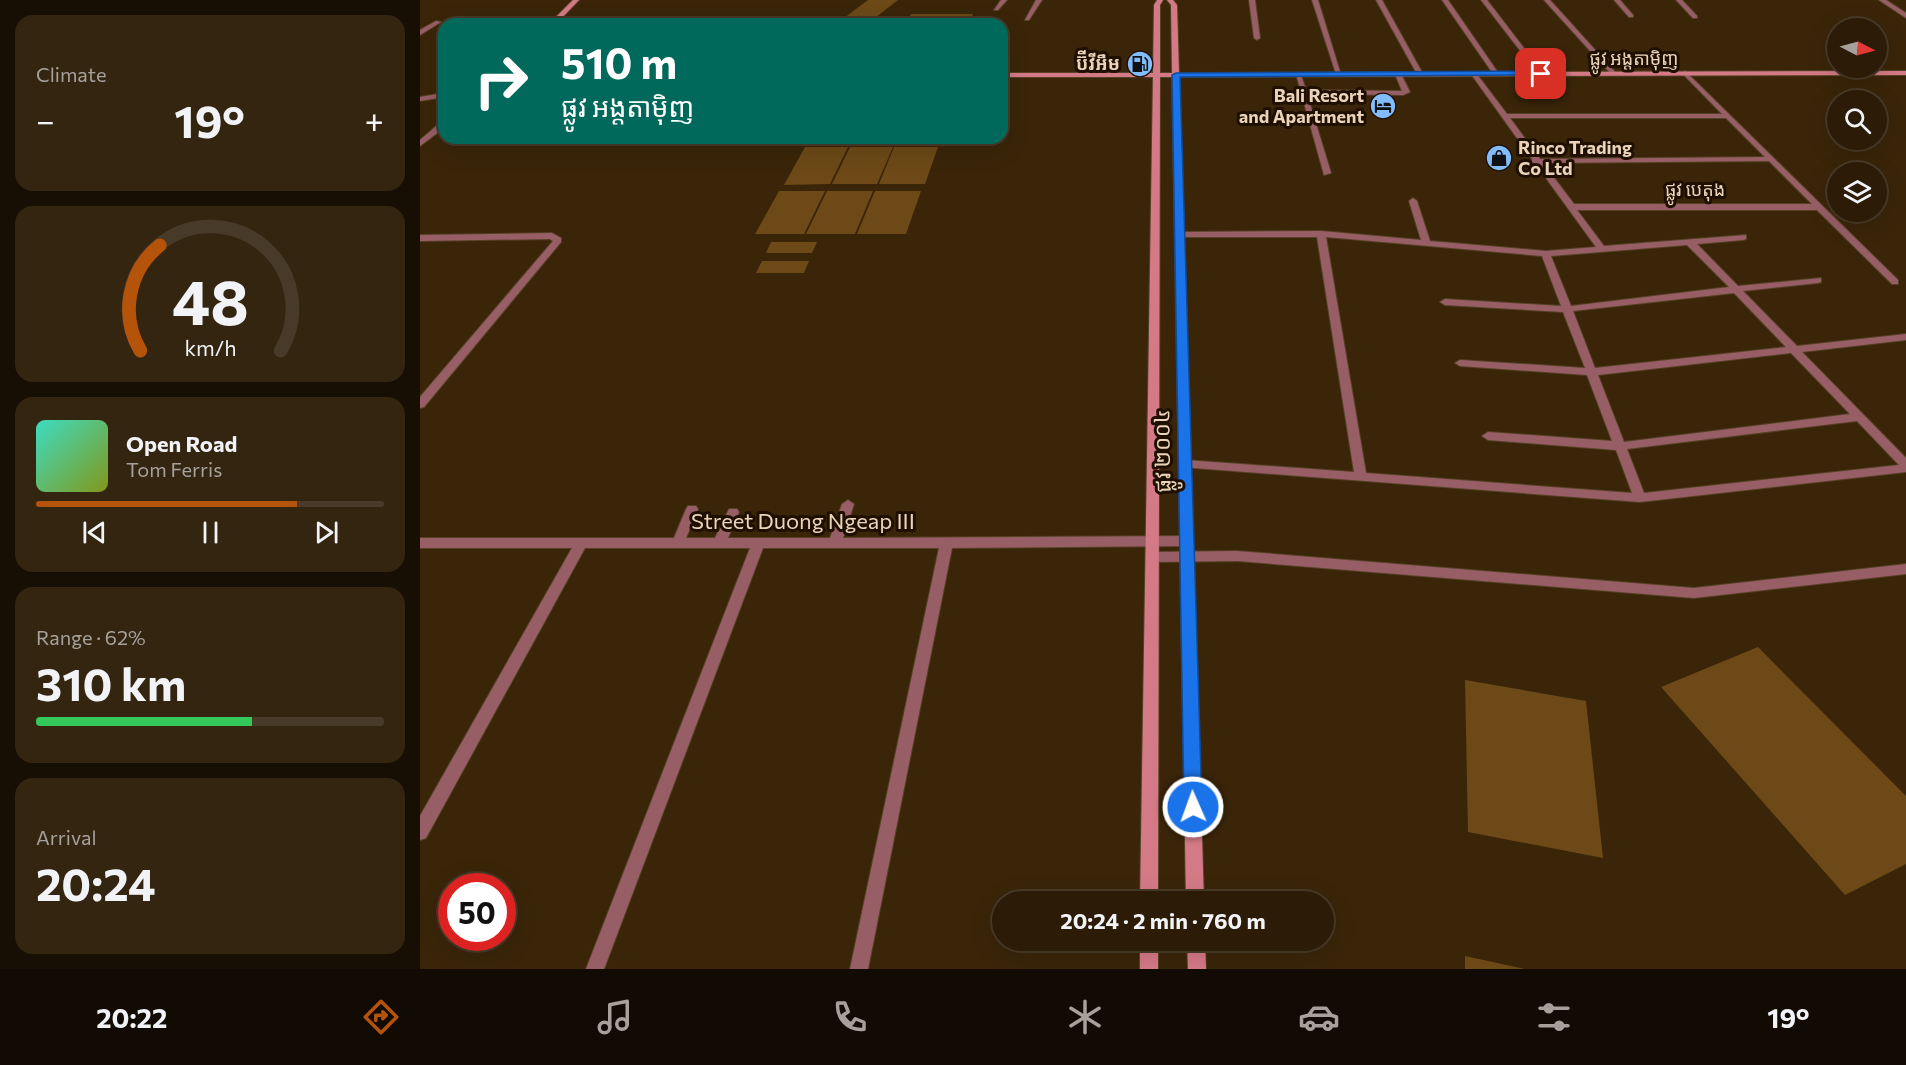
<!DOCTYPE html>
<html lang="en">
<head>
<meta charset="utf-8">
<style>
  body { margin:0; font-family:Commissioner,"Noto Sans Khmer",sans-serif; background:#342511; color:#f1f3f6; height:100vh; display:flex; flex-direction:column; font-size:22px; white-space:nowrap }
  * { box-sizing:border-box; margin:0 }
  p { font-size:20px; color:#a6a19b }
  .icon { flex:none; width:33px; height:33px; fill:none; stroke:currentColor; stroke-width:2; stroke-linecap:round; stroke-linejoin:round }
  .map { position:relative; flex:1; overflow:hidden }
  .panel { display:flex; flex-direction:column; gap:15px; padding:15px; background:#180f04; width:420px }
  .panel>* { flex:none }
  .guide { position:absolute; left:18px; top:18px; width:570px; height:126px; border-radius:18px; box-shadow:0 6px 24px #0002,0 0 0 2px #483a28; background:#00695c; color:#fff; overflow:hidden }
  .needle { width:39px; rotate:96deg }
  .controls { position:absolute; left:1407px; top:18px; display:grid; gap:12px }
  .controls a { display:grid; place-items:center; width:60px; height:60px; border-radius:50%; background:#2c1c07; box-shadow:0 6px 24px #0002,0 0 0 2px #483a28; font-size:30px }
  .speed { position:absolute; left:18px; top:873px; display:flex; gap:12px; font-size:30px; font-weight:700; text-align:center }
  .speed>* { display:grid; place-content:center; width:78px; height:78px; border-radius:50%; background:#2c1c07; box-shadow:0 6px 24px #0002,0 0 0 2px #483a28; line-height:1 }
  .speed .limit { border:9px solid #d22; background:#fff; color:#111 }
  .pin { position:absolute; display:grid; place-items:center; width:51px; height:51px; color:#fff; margin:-26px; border-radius:12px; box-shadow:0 3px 9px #0006 }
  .me { position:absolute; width:66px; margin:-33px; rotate:358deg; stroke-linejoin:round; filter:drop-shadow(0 0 4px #0008) }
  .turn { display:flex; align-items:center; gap:21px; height:126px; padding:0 24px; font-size:27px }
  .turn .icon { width:78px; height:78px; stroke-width:2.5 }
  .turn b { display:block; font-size:42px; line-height:51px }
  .big { font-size:45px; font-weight:700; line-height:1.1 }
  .panel .widget { flex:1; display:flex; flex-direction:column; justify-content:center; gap:9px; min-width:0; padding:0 21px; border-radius:18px; background:#342511 }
  .panel .dial { align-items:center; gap:0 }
  .dial svg { height:156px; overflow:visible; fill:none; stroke:#483a28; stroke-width:7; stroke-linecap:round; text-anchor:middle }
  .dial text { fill:#f1f3f6; stroke:none }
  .song { display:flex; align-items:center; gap:18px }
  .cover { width:72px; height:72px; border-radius:9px; background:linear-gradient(135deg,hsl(170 70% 55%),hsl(70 70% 35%)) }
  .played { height:6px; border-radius:3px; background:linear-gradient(90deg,#b45309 75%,#483a28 75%) }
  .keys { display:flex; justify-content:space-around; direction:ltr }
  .heat { display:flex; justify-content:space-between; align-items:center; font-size:33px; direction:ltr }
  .charge { height:9px; border-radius:4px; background:linear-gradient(90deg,#34c759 62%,#483a28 0) }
  .trip { position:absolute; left:572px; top:891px; width:342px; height:60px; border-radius:30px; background:#2c1c07; box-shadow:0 6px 24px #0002,0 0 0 2px #483a28; font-weight:700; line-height:60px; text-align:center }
  .dock { display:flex; height:96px; justify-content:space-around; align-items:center; background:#120b03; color:#a6a19b }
  .dock .icon { width:42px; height:42px }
  .dock .current { color:#b45309 }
  .dock b { font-size:27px; color:#f1f3f6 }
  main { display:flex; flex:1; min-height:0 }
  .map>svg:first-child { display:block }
  .green { fill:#6c4917 }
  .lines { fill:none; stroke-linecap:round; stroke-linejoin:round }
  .street-casing { stroke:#564125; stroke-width:2 }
  .secondary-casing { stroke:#564125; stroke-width:2 }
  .street { fill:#975e66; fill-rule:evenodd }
  .secondary { fill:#d47a87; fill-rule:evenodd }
  .route { fill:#1a73e8; stroke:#114b97; stroke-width:1.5 }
  .labels { text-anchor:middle; stroke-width:6; stroke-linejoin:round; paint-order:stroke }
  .far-street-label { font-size:18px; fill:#ead3b9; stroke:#1f0f00 }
  .far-poi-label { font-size:18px; font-weight:bold; fill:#ead3b9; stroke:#1f0f00; text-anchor:end }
  .street-label { font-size:22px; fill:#ead3b9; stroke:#1f0f00 }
</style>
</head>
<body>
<main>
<section class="panel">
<div class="widget"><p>Climate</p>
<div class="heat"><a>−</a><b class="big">19°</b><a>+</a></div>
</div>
<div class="widget dial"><svg viewBox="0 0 100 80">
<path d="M14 69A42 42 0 1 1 86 69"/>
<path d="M14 69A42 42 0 0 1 24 15" stroke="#b45309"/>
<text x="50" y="56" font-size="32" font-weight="700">48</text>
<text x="50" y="72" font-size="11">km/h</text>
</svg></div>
<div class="widget">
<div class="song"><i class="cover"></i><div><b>Open Road</b><p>Tom Ferris</p></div></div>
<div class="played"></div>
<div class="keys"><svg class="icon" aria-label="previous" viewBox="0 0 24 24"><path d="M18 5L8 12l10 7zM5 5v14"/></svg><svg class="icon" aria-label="pause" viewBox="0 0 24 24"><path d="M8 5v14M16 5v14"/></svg><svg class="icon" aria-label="next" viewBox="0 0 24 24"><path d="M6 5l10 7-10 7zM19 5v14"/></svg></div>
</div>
<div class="widget"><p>Range · 62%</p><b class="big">310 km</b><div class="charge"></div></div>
<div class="widget"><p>Arrival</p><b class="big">20:24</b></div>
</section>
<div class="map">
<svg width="1486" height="969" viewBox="0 0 1486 969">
  <rect width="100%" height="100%" fill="#3a2509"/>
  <g class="green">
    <polygon points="448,0 478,0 451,21 424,18"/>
    <polygon points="491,14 553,14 549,24 485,24"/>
    <polygon points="385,147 428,147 410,184 364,185"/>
    <polygon points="430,147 473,147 457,184 412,184"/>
    <polygon points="474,147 518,147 505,184 459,184"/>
    <polygon points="359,191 405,191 384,234 335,234"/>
    <polygon points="407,191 453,191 435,234 386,234"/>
    <polygon points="455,191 501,191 486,234 437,234"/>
    <polygon points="351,242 397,242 392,253 346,253"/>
    <polygon points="342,261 389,261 384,273 336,273"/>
    <polygon points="1338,647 1486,796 1486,864 1425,895 1241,687"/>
    <polygon points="1045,680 1166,701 1183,858 1048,832"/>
    <polygon points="1045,956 1105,969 1045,969"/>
  </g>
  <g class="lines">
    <g class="street-casing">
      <g id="street">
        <polygon points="581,0 587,0 578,10 574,10"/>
        <polygon points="616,0 622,0 609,20 605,20"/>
        <polygon points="829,0 835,0 840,38 837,40 834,38"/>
        <polygon points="892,0 898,0 921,75 916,74"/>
        <polygon points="956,0 962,0 1003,74 1002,75 997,74"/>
        <polygon points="1022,0 1028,0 1079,74 1078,75 1074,75"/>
        <polygon points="1061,0 1067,0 1123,73 1123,75 1119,75"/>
        <polygon points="1124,0 1130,0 1196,73 1196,75 1192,75"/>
        <polygon points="1194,0 1200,0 1213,15 1213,17 1209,17"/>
        <polygon points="1256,0 1262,0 1277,16 1277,18 1273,18"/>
        <polygon points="1459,0 1466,0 1486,13 1486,18"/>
        <polygon points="453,19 458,20 455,24 449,24"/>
        <polygon points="16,21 21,22 0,35 0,30"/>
        <path d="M 1265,71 L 1478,280 L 1478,284 L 1472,284 L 1397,210 L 1157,210 L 1184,246 L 1326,235 L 1326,239 L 1323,240 L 1277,244 L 1318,286 L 1401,278 L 1401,282 L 1398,283 L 1323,291 L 1377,346 L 1486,334 L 1486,340 L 1382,352 L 1486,458 L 1486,472 L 1220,502 L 761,467 L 759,464 L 761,461 L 765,460 L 934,472 L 897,237 L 760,237 L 757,236 L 757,232 L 901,231 L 1001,240 L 989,201 L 993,198 L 997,201 L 1010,241 L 1126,251 L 1176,247 L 1115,163 L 1112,163 L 1112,159 L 1051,74 L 1056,73 L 1087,114 L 1302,114 L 1263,74 L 1262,73 ZM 1090,118 L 1306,118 L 1345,157 L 1120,159 ZM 1349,161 L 1392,204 L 1154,204 L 1123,163 ZM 906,237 L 1122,256 L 1141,306 L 1025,299 L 1020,302 L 1025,305 L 1143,312 L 1165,368 L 1040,360 L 1035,363 L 1040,366 L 1167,375 L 1192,441 L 1068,432 L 1062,436 L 1068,440 L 1196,450 L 1212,493 L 946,473 ZM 1267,245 L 1309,287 L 1151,306 L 1131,256 ZM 1314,293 L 1366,347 L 1175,368 L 1153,311 ZM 1371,353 L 1430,414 L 1204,442 L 1178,375 ZM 1437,421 L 1479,465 L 1224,493 L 1207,449 Z"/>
        <polygon points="978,72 981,74 990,92 983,95 887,94 911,173 904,175 876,74 881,75 886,90 982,91 975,74"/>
        <polygon points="24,93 24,97 0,101 0,97"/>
        <polygon points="21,122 24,122 24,128 0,146 0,140"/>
        <polygon points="132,233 141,238 141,242 4,407 0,408 0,397 133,241 130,239 0,241 0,235"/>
        <polygon points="428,500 434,504 423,538 767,536 771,538 773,541 771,544 767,546 532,548 448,969 430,969 519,548 343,548 184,969 166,969 330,548 165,548 6,838 0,840 0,816 152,548 0,548 0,538 254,538 266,509 268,506 276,506 278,509 266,538 295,538 309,509 317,509 319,512 308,538 410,538 422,504"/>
        <polygon points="817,551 1274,588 1486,564 1486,574 1274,598 817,561 732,562 727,561 726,557 727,553 732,552"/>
      </g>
    </g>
    <g class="secondary-casing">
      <g id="secondary">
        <polygon points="153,0 159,0 136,24 129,24"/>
        <polygon points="737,0 743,0 740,5 740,73 752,73 751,5 747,0 753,0 757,5 759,73 1486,71 1486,75 759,77 784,902 766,902 752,77 740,77 738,902 720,902 733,77 582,77 582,73 733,73 734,5"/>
        <rect x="720" y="940" width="18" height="29"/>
        <polygon points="767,940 785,940 786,969 768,969"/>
      </g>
    </g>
    <use href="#street" class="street"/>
    <use href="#secondary" class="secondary"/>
  </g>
  <polygon class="route" points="1121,71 1124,75 760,77 782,807 780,813 773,816 767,813 764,807 752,75 756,73"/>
  <defs>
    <g id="fuel-disc" transform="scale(1.35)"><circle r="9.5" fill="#82bcfa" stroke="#1f0f00"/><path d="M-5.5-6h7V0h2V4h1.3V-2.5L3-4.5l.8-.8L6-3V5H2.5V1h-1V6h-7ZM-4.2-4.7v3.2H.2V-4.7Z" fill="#111"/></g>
    <g id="hotel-disc" transform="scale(1.35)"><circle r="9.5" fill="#82bcfa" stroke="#1f0f00"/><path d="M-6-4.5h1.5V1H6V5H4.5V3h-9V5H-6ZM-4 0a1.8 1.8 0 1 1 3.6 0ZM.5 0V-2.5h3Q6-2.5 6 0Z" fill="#111"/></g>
    <g id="shop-disc" transform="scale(1.35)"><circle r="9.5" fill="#82bcfa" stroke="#1f0f00"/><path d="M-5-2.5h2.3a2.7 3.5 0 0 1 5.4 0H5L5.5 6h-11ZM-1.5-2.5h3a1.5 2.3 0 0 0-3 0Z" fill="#111"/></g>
  </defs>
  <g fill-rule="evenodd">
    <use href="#fuel-disc" x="720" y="64"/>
    <use href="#hotel-disc" x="963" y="106"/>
    <use href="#shop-disc" x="1079" y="158"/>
  </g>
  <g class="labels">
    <g class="far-street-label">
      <text x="1214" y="65">ផ្លូវ អង្តតាម៉ិញ</text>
      <text x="1275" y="196">ផ្លូវ បេតុង</text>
    </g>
    <g class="far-poi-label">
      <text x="700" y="70">ប៊ីវីអឹម</text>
      <text x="944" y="102">Bali Resort<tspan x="944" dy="21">and Apartment</tspan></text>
      <text x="1098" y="154" text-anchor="start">Rinco Trading<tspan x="1098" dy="21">Co Ltd</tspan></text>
    </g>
    <g class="street-label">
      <text transform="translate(742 451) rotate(-91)" y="8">ផ្លូវ ២០០៤</text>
      <text x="383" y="529">Street Duong Ngeap III</text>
    </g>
  </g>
</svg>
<div class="controls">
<a><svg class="needle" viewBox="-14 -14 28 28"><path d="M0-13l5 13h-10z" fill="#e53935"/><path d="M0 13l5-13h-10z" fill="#a6a19b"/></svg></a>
<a><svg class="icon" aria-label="search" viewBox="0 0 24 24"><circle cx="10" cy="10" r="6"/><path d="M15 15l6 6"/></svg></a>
<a><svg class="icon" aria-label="layers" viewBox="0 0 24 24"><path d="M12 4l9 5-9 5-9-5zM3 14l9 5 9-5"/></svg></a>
</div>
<div class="speed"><div class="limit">50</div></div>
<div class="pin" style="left:1121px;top:74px;background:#d93025"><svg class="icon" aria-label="arrive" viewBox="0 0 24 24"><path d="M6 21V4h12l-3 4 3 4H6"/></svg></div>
<svg class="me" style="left:773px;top:807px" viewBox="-20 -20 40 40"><circle r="17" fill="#1a73e8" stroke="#fff" stroke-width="3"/><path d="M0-11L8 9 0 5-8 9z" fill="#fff"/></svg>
<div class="trip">20:24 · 2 min · 760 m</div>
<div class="guide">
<div class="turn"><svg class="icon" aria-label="right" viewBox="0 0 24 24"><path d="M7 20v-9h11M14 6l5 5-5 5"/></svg><div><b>510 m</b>ផ្លូវ អង្តតាម៉ិញ</div></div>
</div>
</div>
</main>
<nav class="dock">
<b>20:22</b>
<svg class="icon current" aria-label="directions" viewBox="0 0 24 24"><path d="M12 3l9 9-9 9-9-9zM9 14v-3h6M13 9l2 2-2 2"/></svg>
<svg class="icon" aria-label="music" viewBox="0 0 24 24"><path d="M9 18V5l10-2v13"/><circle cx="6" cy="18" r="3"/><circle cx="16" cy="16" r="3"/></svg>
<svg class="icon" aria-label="phone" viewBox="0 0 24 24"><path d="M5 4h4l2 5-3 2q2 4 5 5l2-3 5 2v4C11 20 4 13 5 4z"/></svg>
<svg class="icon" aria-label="climate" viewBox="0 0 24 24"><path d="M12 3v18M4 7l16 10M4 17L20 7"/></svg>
<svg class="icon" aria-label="car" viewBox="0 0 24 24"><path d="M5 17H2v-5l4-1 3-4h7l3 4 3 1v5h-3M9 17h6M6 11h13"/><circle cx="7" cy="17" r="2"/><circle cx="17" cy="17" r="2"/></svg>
<svg class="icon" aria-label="filters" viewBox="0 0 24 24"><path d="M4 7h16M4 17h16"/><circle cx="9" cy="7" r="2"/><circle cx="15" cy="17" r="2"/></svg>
<b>19°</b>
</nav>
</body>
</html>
